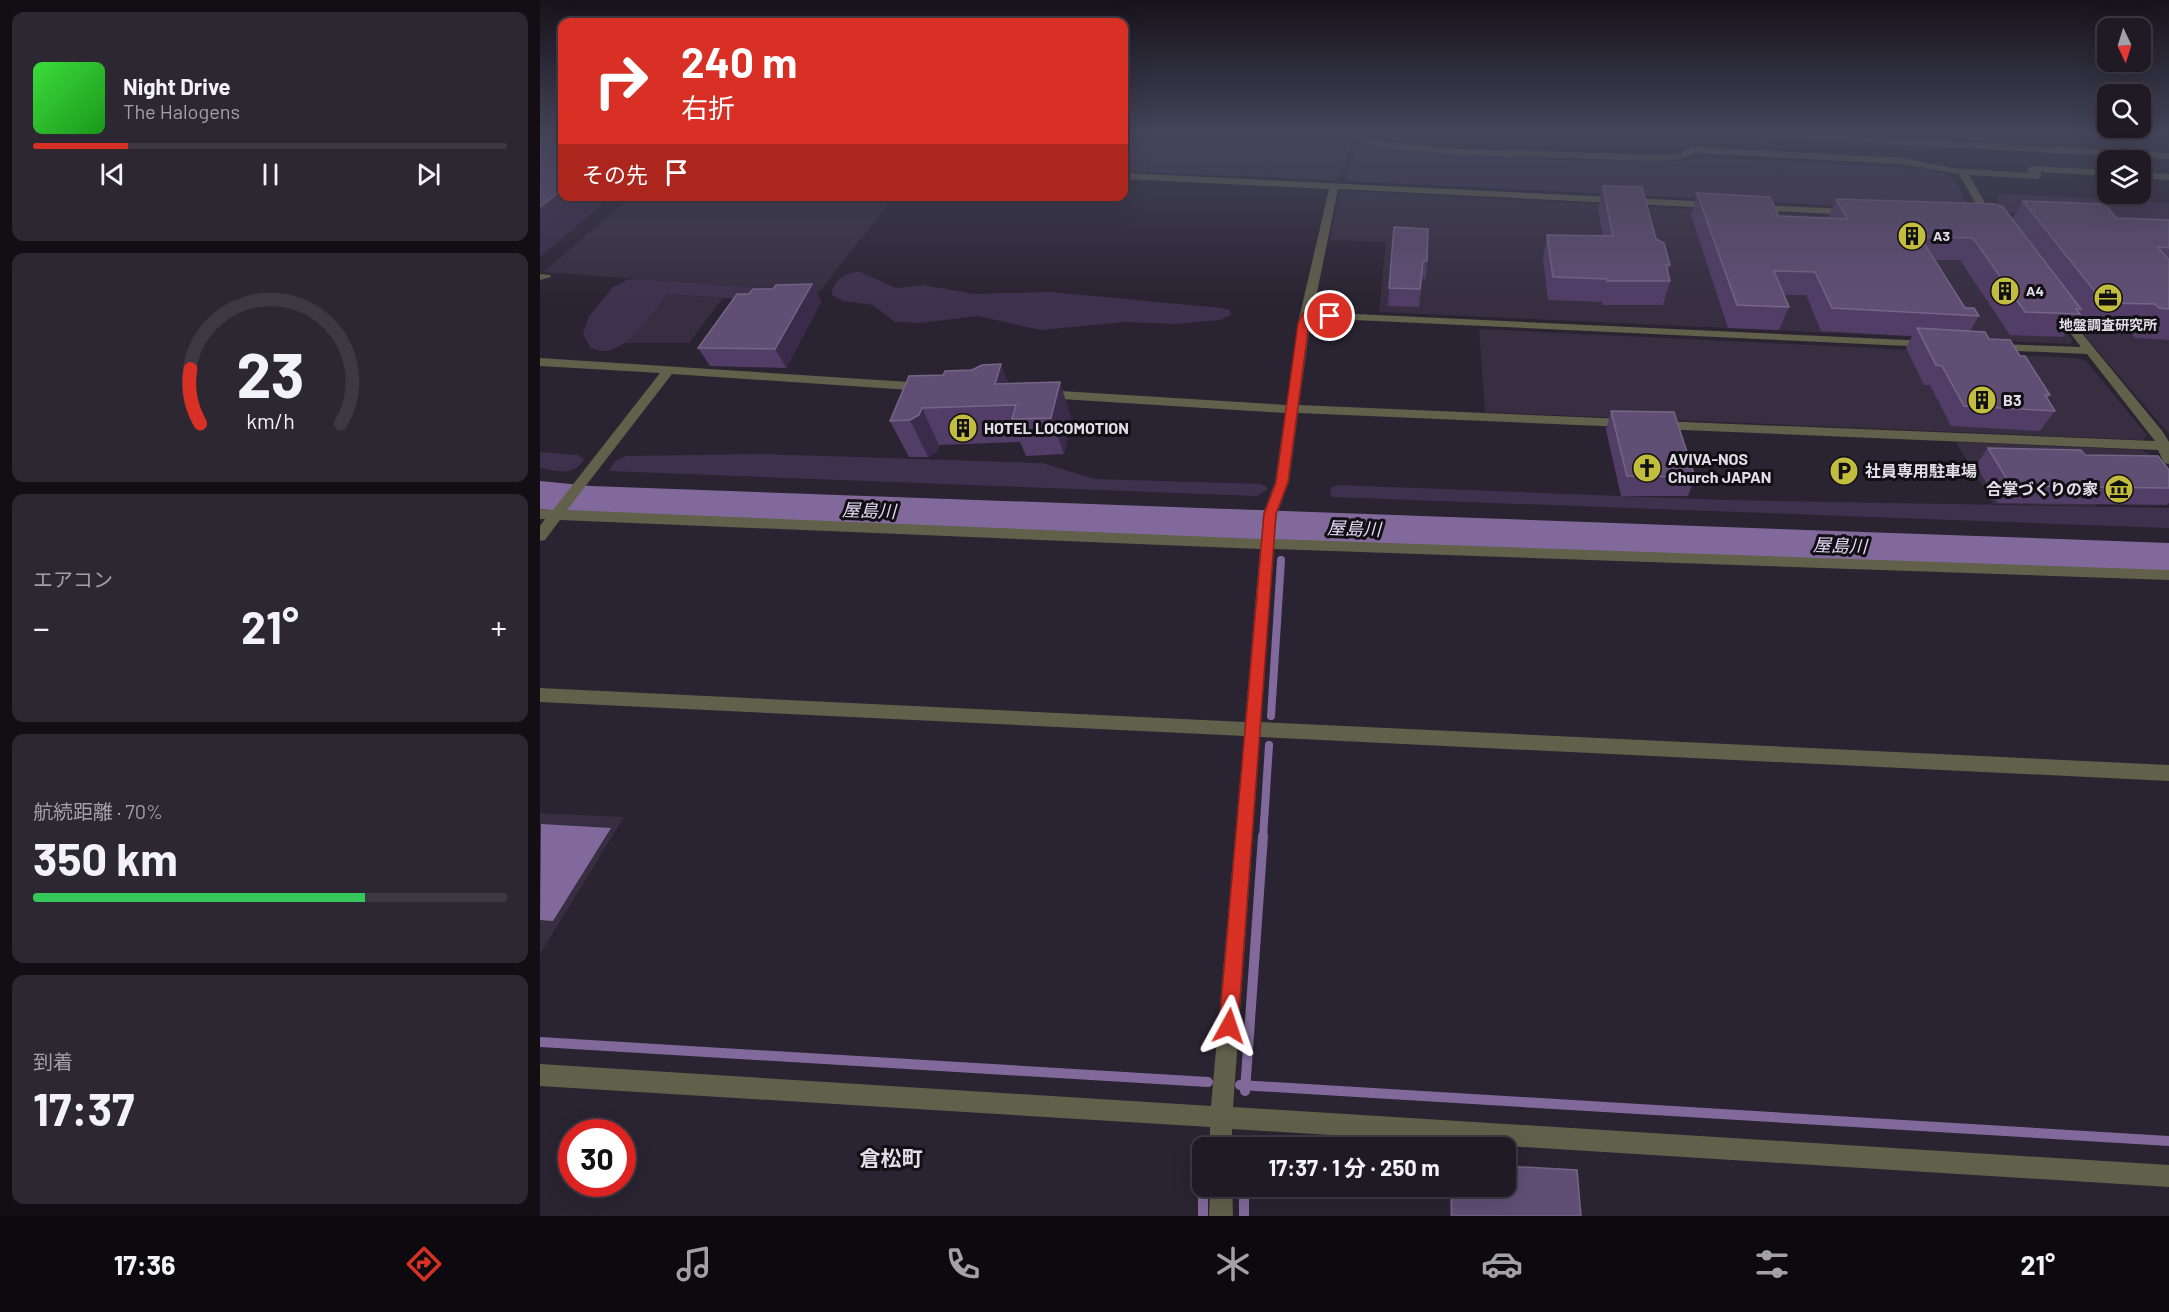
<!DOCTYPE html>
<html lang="ja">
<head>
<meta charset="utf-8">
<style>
  body { margin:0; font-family:Barlow,"Noto Sans JP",sans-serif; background:#2d2732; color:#f1f3f6; height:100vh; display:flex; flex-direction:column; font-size:22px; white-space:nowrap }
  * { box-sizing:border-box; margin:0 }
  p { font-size:20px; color:#a2a1a7 }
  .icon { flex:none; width:33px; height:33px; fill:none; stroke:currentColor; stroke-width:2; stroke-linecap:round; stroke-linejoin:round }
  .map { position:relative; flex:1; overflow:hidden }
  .panel { display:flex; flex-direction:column; gap:12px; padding:12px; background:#120e14; width:540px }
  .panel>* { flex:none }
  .top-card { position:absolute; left:18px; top:18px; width:570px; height:183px; border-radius:12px; box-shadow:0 6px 24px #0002,0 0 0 2px #3d3842; background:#d93025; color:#fff; overflow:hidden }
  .needle { width:39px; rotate:176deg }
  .fabs { position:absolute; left:1557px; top:18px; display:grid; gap:12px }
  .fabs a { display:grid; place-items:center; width:54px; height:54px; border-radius:12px; background:#201a25; box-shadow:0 6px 24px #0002,0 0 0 2px #3d3842; font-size:30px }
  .speed { position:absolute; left:18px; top:1119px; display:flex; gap:12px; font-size:30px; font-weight:700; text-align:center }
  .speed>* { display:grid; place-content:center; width:78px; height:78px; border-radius:50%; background:#201a25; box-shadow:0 6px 24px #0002,0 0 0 2px #3d3842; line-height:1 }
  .speed .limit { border:9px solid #d22; background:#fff; color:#111 }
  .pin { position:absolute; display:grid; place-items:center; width:51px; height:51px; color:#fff; margin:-26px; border:3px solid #fff; border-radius:50%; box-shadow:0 2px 6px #0007 }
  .me { position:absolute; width:66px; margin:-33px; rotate:5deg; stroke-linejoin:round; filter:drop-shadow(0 0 4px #0008) }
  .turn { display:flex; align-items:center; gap:21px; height:126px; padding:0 24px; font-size:27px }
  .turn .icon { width:78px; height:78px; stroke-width:2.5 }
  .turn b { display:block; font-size:42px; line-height:51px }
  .then { display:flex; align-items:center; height:57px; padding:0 24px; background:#0003; gap:12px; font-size:22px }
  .big { font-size:45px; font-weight:700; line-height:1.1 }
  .panel .card { flex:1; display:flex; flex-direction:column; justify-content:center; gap:9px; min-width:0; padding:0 21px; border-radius:12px; background:#2d2732 }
  .panel .dial { align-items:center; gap:0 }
  .dial svg { height:156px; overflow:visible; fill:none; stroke:#3d3842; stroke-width:7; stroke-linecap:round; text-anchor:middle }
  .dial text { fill:#f1f3f6; stroke:none }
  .song { display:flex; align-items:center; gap:18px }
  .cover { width:72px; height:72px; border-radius:9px; background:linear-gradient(135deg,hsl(120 70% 55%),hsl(120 70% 35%)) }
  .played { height:6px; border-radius:3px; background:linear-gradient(90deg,#d93025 20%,#3d3842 20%) }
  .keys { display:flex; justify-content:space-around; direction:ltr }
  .heat { display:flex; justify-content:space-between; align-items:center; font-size:33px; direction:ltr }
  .charge { height:9px; border-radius:4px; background:linear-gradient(90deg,#34c759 70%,#3d3842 0) }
  .trip { position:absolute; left:652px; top:1137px; width:324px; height:60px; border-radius:12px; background:#201a25; box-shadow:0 6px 24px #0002,0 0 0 2px #3d3842; font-weight:700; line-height:60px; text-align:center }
  .menu { display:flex; height:96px; justify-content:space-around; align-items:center; background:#0d0a0f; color:#a2a1a7 }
  .menu .icon { width:42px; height:42px }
  .menu .selected { color:#d93025 }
  .menu b { font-size:27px; color:#f1f3f6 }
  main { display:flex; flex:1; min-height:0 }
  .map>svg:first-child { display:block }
  .built { fill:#372e41 }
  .green { fill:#3e314e }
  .water { fill:#816a9b }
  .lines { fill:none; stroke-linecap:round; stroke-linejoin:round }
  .stream-far2 { stroke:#816a9b; stroke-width:6 }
  .stream-far1 { stroke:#816a9b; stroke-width:8 }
  .stream { stroke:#816a9b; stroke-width:10 }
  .river { fill:#816a9b; fill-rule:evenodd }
  .minor { fill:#61604a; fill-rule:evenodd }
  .wall { fill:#513d66 }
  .shaded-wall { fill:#3b2b4b }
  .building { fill:#614e74; stroke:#756586; stroke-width:1.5 }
  .route { fill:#d93025; stroke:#8d1f18; stroke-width:1.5 }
  .labels { text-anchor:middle; stroke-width:6; stroke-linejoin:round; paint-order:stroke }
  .far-poi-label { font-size:14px; font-weight:bold; fill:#e2dee7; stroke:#110e14; text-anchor:start }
  .poi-label { font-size:16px; font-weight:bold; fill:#e2dee7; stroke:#110e14; text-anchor:start }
  .water-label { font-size:18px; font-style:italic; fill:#e5d8f6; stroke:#110e14 }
  .near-neighbourhood-label { font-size:21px; font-weight:bold; fill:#e2dee7; stroke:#110e14 }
</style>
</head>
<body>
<main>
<section class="panel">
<div class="card">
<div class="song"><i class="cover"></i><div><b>Night Drive</b><p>The Halogens</p></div></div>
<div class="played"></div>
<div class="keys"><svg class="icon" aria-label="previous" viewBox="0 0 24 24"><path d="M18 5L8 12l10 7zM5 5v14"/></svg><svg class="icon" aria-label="pause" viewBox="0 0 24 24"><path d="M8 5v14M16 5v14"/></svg><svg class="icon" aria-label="next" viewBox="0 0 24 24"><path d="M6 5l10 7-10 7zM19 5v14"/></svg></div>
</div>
<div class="card dial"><svg viewBox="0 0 100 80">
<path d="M14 69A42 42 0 1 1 86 69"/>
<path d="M14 69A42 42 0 0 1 9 41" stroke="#d93025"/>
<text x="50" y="56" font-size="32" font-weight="700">23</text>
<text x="50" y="72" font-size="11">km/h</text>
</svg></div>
<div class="card"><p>エアコン</p>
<div class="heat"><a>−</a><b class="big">21°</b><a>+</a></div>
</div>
<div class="card"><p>航続距離 · 70%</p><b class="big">350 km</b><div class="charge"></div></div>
<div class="card"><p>到着</p><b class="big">17:37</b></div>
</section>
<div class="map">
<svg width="1629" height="1216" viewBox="0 0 1629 1216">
  <rect width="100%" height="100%" fill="#2a2331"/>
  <g class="built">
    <polygon points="804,191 1441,224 1449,227 1533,341 1530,344 839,312 846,242 790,240 799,193"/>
    <polygon points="91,197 354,197 279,292 3,272"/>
    <polygon points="1462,228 1629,234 1629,434 1534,323"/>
    <polygon points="128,294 183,298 149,343 86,343"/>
    <polygon points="939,329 1538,358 1546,361 1607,435 1603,440 945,412"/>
    <polygon points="1416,442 1601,450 1613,456 1620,466 1527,465 1556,506 1453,504"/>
    <polygon points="0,813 84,817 0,954"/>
  </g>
  <g class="green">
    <polygon points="584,133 786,133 804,137 811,145 799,177 794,180 584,171"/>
    <polygon points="823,145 924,155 968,155 1022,160 1133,161 1175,158 1386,169 1412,176 1427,202 1427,207 1408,211 809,181 806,179 817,148"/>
    <polygon points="1472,194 1629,203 1629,224 1471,213 1459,206 1456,199 1461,195"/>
    <path d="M 320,272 L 356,288 L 383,285 L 434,294 L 510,292 L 683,308 L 690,310 L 691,315 L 680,320 L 637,324 L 585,322 L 500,330 L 438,316 L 380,323 L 355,322 L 333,305 L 303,301 L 292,295 C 292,280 307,272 320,272 Z"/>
    <path d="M 97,279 L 252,290 L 241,302 L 128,294 C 111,314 80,366 50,347 L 43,334 L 49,316 L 73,287 L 87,280 Z"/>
    <path d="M 0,452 L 38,455 L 44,459 C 34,477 17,471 0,468 Z"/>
    <polygon points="219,454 502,463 555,479 720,484 726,486 727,490 717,496 69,471 75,461 86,456"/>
    <polygon points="799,485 1185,500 1629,508 1629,528 792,497 790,491 792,487"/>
  </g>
  <polygon class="water" points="1,824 71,828 13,921 0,920"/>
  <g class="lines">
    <polyline class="stream-far2" points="743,526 743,537"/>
    <g class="stream-far1">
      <polyline points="731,716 741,560"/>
      <polyline points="723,838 729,745"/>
    </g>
    <g class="stream">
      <polyline points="0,1042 668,1082"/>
      <polyline points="700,1085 1629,1141"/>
      <polyline points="705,1091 723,836"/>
      <polyline points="663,1186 663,1216"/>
      <polyline points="704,1186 704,1216"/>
    </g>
    <polygon class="river" points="0,481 51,486 1629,543 1629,575 51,514 0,509"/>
    <g class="minor">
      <polygon points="799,133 810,133 843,142 925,149 1117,155 1139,154 1152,147 1362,158 1412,168 1490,173 1487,169 1492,166 1568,170 1568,176 1499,172 1502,176 1497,179 1429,175 1455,220 1450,223 1445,220 1419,174 1362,164 1154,153 1141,159 1117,161 925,155 842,148"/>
      <polygon points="1196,133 1240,133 1629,153 1629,159 1200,136"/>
      <polygon points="1600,172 1629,174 1629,180 1600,178"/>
      <polygon points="584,173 1174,202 1179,205 1174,208 798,189 773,312 1389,341 1395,344 1389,347 771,318 759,405 1086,419 1092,423 1086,427 758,413 749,482 737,514 735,539 1629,570 1629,580 734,549 721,722 1629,765 1629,781 720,737 693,1107 1629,1165 1629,1187 692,1129 692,1148 670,1148 670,1127 0,1086 0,1064 671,1106 704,736 0,702 0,688 705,722 720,549 20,520 5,540 0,541 0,526 5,519 0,519 0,509 13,510 120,373 0,366 0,358 385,383 391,387 385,391 132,374 27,510 721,539 723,514 735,482 745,413 505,398 499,394 505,390 747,405 758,323 789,189 584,179"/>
      <polygon points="1216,205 1311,209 1316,212 1311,215 1213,210 1213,206"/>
      <polygon points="0,274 10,275 11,277 0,280"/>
      <polygon points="1518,308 1522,309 1623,432 1629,442 1629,464 1624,463 1618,450 1119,429 1113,425 1119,421 1615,441 1547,354 1455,350 1449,347 1455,344 1541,347 1513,311"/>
      <polygon points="670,1186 692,1186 693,1216 669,1216"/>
    </g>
  </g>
  <g class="wall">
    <polygon points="1063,186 1116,239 1130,265 1128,273 1130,281 1123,305 1062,305 1062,302 1008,300 1003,258 1007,235 1063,236 1058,209"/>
    <polygon points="1157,193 1239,216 1288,218 1296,199 1472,219 1483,201 1577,218 1629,220 1629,340 1595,338 1592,334 1543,333 1534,322 1523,337 1470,335 1420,260 1395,260 1425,308 1439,316 1430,331 1449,339 1480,356 1510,395 1507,399 1515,411 1500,431 1411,426 1390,385 1384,385 1366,348 1372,336 1281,331 1266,295 1244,295 1249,307 1239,330 1188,328 1151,215"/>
    <polygon points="854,227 887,261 886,279 882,279 879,307 848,306"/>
    <polygon points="272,284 281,302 246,368 170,366 158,348 209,294 233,289"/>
    <polygon points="461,364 468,384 520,382 531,418 524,454 486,456 480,442 399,445 397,452 388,457 369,457 350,421 403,375"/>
    <polygon points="1071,411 1155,477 1148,496 1081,496 1066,430"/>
    <polygon points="1448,448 1545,455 1629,470 1629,503 1627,505 1458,503 1436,465"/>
    <polygon points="910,1186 966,1186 1041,1216 910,1216"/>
  </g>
  <g class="shaded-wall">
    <polygon points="22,190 22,196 72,196 0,257 0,207"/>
    <polygon points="272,284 281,302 246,368 235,349"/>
    <polygon points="461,364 474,401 455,384"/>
    <polygon points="520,382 531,418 524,454 511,418"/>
    <polygon points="382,408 399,445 397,452 388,457 370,420"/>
  </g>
  <g class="building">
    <polygon points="0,133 22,133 22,190 0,207"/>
    <polygon points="1063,186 1102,187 1116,239 1124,243 1130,265 1126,265 1130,281 1067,281 1067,279 1013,277 1007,235 1073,236"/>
    <polygon points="1157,193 1230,197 1239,216 1307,219 1296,199 1455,204 1463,207 1541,309 1536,309 1540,314 1485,312 1433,238 1380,237 1425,308 1434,308 1439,316 1292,308 1275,272 1234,271 1249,307 1197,305"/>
    <polygon points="1483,201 1564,204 1577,218 1629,220 1629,248 1618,247 1629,260 1629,309 1619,308 1615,304 1564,303"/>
    <polygon points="854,227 888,229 887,261 883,261 880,289 849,288"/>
    <polygon points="272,284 235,349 158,348 197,294 209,294 213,289 233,289 236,285"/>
    <polygon points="1377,328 1445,332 1449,339 1470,340 1480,356 1485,356 1510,395 1505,395 1515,411 1424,406 1402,366 1396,365"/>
    <polygon points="461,364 455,384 520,382 511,418 472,419 476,405 382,408 379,415 370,420 350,421 369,376 403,375 405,371 432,370 442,365"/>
    <polygon points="1071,411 1134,412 1155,477 1087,476"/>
    <polygon points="1448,448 1541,450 1545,455 1618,456 1629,470 1629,488 1471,486"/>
    <polygon points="966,1166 1037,1170 1041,1216 912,1216 911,1186 966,1186"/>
  </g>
  <linearGradient id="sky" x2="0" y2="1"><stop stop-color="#17131b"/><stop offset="0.44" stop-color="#44455a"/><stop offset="1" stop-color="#44455a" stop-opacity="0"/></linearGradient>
  <rect width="1629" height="303" fill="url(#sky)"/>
  <polygon class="route" points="767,312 790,313 795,316 790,319 770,318 769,323 748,482 736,514 698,1026 695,1032 689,1035 682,1032 679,1026 724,514 736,482 758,323 763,313"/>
  <defs>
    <g id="building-disc" transform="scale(1.5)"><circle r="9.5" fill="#c3bd3e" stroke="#110e14"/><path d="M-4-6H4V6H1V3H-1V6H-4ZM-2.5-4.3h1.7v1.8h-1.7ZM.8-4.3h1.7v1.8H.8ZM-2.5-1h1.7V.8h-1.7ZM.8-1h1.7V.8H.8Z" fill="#111"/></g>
    <g id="office-disc" transform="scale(1.5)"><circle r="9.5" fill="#c3bd3e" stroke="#110e14"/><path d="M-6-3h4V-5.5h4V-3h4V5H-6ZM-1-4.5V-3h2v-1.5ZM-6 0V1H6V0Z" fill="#111"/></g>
    <g id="church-disc" transform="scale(1.5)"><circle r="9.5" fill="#c3bd3e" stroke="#110e14"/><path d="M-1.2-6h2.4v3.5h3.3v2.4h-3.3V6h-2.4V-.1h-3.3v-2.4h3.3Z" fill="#111"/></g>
    <g id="parking-disc" transform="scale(1.5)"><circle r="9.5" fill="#c3bd3e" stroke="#110e14"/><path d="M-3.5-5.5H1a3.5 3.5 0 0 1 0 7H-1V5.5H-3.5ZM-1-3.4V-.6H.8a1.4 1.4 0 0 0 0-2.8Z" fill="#111"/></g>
    <g id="museum-disc" transform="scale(1.5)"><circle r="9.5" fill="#c3bd3e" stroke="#110e14"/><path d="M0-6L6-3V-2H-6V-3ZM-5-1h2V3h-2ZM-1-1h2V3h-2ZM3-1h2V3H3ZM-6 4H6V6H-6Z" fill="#111"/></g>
  </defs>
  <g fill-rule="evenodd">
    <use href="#building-disc" x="1372" y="236"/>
    <use href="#building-disc" x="1465" y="291"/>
    <use href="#office-disc" x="1568" y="298"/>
    <use href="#building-disc" x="1442" y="400"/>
    <use href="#building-disc" x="423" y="428"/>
    <use href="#church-disc" x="1107" y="468"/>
    <use href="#parking-disc" x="1304" y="471"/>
    <use href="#museum-disc" x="1579" y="489"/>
  </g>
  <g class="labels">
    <g class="far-poi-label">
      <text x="1393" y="241">A3</text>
      <text x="1486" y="296">A4</text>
      <text x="1568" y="330" text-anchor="middle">地盤調査研究所</text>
    </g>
    <g class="poi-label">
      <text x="1463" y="406">B3</text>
      <text x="444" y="434">HOTEL LOCOMOTION</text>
      <text x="1128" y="465">AVIVA-NOS<tspan x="1128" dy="18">Church JAPAN</tspan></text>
      <text x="1325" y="477">社員専用駐車場</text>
      <text x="1558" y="495" text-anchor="end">合掌づくりの家</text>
    </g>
    <g class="water-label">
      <text transform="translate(329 511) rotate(2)" y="6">屋島川</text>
      <text transform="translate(814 529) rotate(2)" y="6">屋島川</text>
      <text transform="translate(1300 546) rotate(2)" y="6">屋島川</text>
    </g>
    <g class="near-neighbourhood-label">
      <text x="351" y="1166">倉松町</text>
    </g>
  </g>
</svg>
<div class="fabs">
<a><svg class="needle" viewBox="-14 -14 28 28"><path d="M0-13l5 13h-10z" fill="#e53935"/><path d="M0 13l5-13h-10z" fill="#a2a1a7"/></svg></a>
<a><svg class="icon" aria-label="search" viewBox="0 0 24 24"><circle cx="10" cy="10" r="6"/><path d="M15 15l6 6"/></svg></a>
<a><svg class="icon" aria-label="layers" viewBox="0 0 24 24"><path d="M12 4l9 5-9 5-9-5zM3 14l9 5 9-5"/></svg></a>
</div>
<div class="speed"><div class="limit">30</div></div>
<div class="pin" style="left:790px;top:316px;background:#d93025"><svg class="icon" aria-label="arrive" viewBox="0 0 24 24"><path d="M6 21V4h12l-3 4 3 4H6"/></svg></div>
<svg class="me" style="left:689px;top:1026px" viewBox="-20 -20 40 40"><path d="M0-17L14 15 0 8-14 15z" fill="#d93025" stroke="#fff" stroke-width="4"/></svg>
<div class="trip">17:37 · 1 分 · 250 m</div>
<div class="top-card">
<div class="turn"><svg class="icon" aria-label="right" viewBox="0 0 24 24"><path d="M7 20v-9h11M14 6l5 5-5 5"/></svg><div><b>240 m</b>右折</div></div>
<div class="then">その先<svg class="icon" aria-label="arrive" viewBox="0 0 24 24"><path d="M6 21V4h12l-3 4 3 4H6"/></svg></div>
</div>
</div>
</main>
<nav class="menu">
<b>17:36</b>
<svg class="icon selected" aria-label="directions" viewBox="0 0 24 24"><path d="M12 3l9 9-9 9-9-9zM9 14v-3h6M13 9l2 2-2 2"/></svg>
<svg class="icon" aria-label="music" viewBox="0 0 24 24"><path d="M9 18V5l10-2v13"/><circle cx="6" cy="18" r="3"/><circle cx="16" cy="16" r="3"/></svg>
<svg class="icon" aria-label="phone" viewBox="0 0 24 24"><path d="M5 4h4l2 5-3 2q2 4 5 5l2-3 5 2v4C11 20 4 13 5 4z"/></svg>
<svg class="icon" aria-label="climate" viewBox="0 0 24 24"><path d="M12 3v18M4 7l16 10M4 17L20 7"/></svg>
<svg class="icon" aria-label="car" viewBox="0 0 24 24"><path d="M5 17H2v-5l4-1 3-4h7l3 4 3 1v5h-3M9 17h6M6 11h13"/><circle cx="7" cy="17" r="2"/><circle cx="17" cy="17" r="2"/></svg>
<svg class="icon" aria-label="filters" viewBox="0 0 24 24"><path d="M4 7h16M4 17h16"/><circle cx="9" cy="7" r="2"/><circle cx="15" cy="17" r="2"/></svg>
<b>21°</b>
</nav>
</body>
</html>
